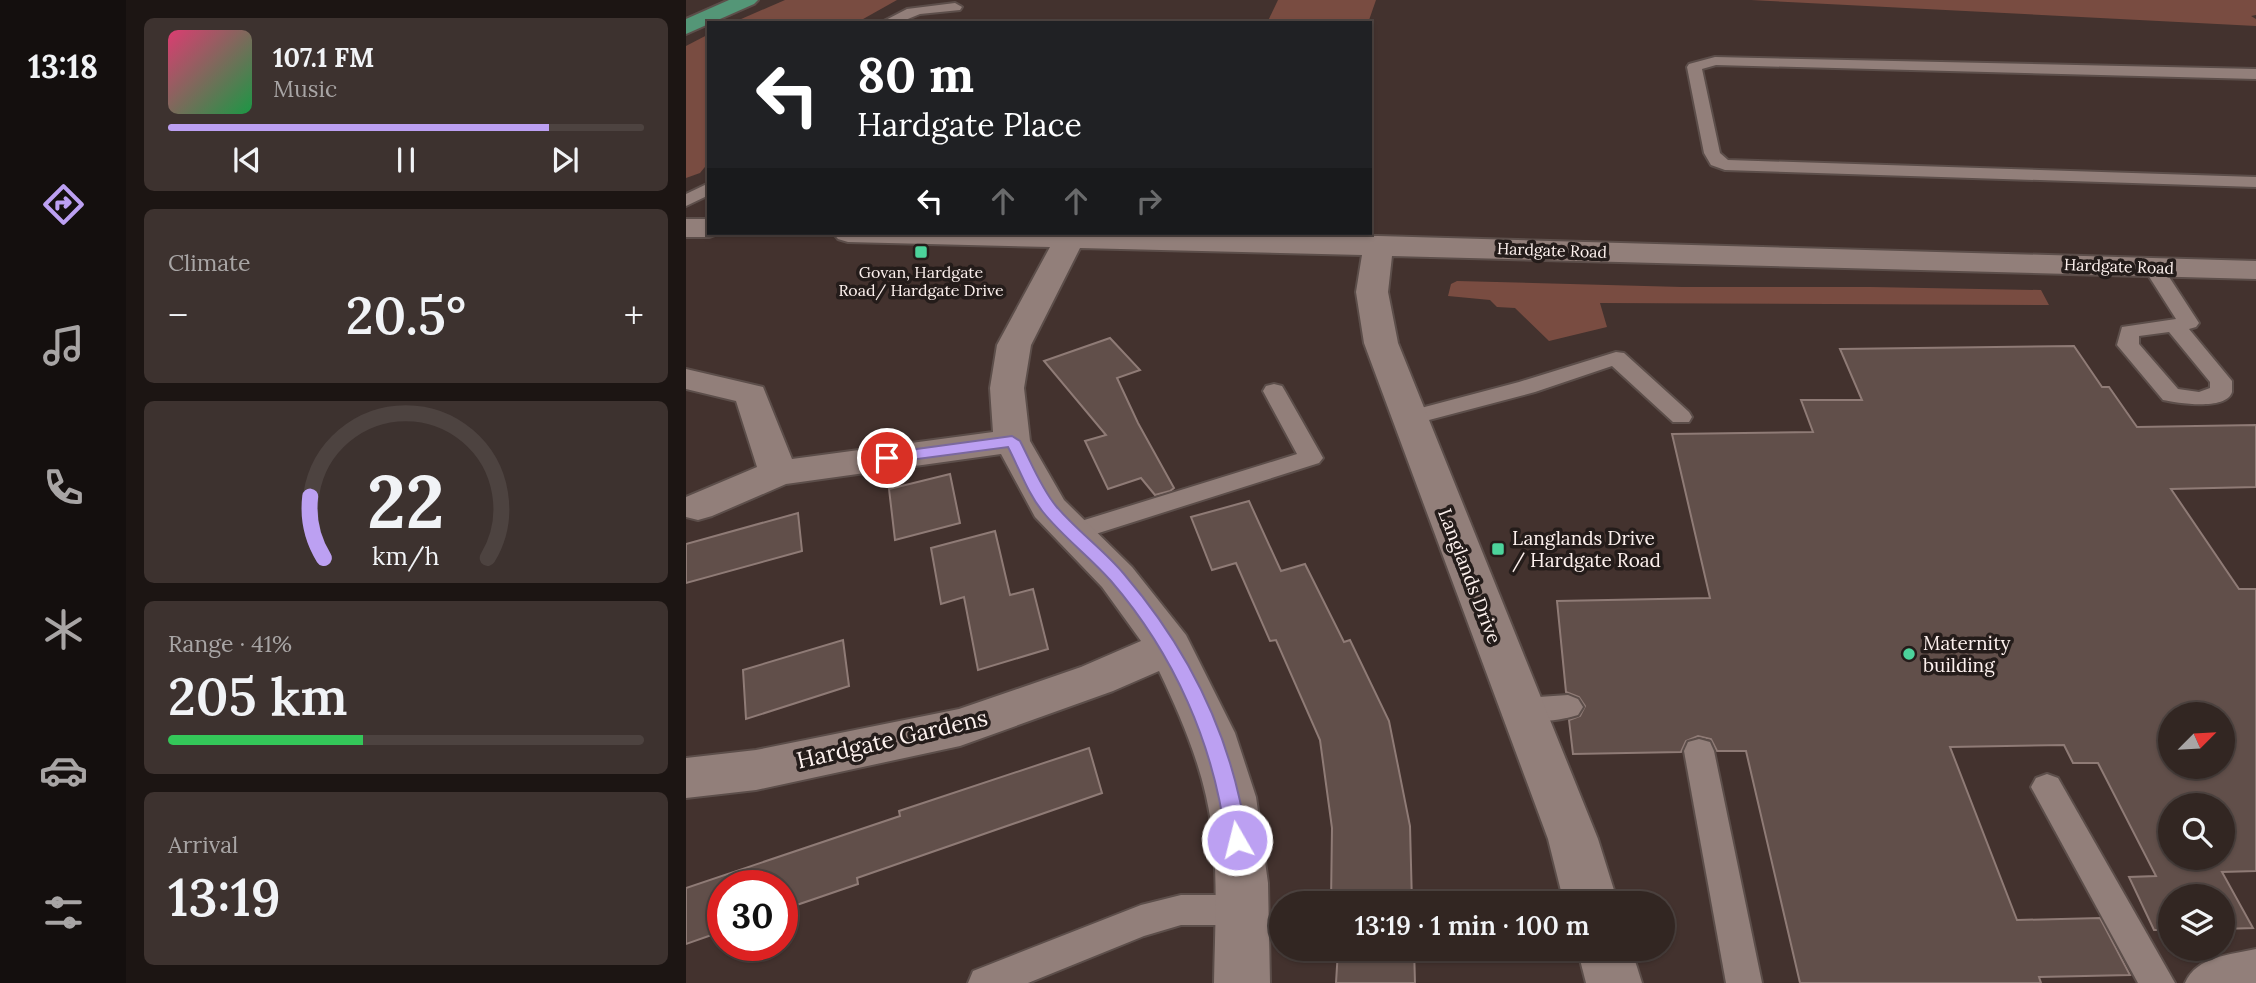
<!DOCTYPE html>
<html lang="en">
<head>
<meta charset="utf-8">
<style>
  body { margin:0; font-family:Lora,serif; background:#3d322f; color:#f1f3f6; height:100vh; display:flex; flex-direction:column; font-size:26px; white-space:nowrap }
  * { box-sizing:border-box; margin:0 }
  p { font-size:23px; color:#a8a5a5 }
  .icon { flex:none; width:38px; height:38px; fill:none; stroke:currentColor; stroke-width:2; stroke-linecap:round; stroke-linejoin:round }
  .map { position:relative; flex:1; overflow:hidden }
  .details { display:flex; flex-direction:column; gap:18px; padding:18px; background:#1c1513; width:560px }
  .details>* { flex:none }
  .guide { position:absolute; left:21px; top:21px; width:665px; height:214px; border-radius:0px; box-shadow:0 2px 5px #0004,0 0 0 2px #4d4340; background:#202124; color:#fff; overflow:hidden }
  .needle { width:46px; rotate:66deg }
  .tools { position:absolute; left:1472px; top:702px; display:grid; gap:14px }
  .tools a { display:grid; place-items:center; width:77px; height:77px; border-radius:50%; background:#322622; box-shadow:0 2px 5px #0004,0 0 0 2px #4d4340; font-size:35px }
  .speed { position:absolute; left:21px; top:870px; display:flex; gap:14px; font-size:35px; font-weight:700; text-align:center }
  .speed>* { display:grid; place-content:center; width:91px; height:91px; border-radius:50%; background:#322622; box-shadow:0 2px 5px #0004,0 0 0 2px #4d4340; line-height:1 }
  .speed .limit { border:10px solid #d22; background:#fff; color:#111 }
  .pin { position:absolute; display:grid; place-items:center; width:60px; height:60px; color:#fff; margin:-30px; border:4px solid #fff; border-radius:50%; box-shadow:0 2px 7px #0007 }
  .me { position:absolute; width:77px; margin:-38px; rotate:352deg; stroke-linejoin:round; filter:drop-shadow(0 0 5px #0008) }
  .turn { display:flex; align-items:center; gap:24px; height:147px; padding:0 35px; font-size:32px }
  .turn .icon { width:91px; height:91px; stroke-width:2.5 }
  .turn b { display:block; font-size:49px; line-height:60px }
  .lanes { display:flex; align-items:center; height:66px; padding:0 35px; background:#0003; justify-content:center; gap:35px; direction:ltr }
  .lanes .off { opacity:.35 }
  .big { font-size:52px; font-weight:600; line-height:1.1 }
  .details .tile { flex:1; display:flex; flex-direction:column; justify-content:center; gap:10px; min-width:0; padding:0 24px; border-radius:10px; background:#3d322f }
  .details .dial { align-items:center; gap:0 }
  .dial svg { height:182px; overflow:visible; fill:none; stroke:#4d4340; stroke-width:7; stroke-linecap:round; text-anchor:middle }
  .dial text { fill:#f1f3f6; stroke:none }
  .song { display:flex; align-items:center; gap:21px }
  .cover { width:84px; height:84px; border-radius:10px; background:linear-gradient(135deg,hsl(340 70% 55%),hsl(140 70% 35%)) }
  .played { height:7px; border-radius:4px; background:linear-gradient(90deg,#bca0f2 80%,#4d4340 80%) }
  .keys { display:flex; justify-content:space-around; direction:ltr }
  .heat { display:flex; justify-content:space-between; align-items:center; font-size:38px; direction:ltr }
  .charge { height:10px; border-radius:5px; background:linear-gradient(90deg,#34c759 41%,#4d4340 0) }
  .trip { position:absolute; left:583px; top:891px; width:406px; height:70px; border-radius:35px; background:#322622; box-shadow:0 2px 5px #0004,0 0 0 2px #4d4340; font-weight:600; line-height:70px; text-align:center }
  main { display:flex; flex:1; min-height:0 }
  .tabs { display:flex; flex-direction:column; width:126px; justify-content:space-around; align-items:center; background:#140f0e; color:#a8a5a5 }
  .tabs .icon { width:49px; height:49px }
  .tabs .on { color:#bca0f2 }
  .tabs b { font-size:32px; color:#f1f3f6 }
  .map>svg:first-child { display:block }
  .green { fill:#794c41 }
  .building { fill:#614f4a; stroke:#8f7b76; stroke-width:2; fill-rule:evenodd }
  .lines { fill:none; stroke-linecap:round; stroke-linejoin:round }
  .service-casing { stroke:#5c4e4a; stroke-width:4 }
  .minor-casing { stroke:#5c4e4a; stroke-width:4 }
  .primary-casing { stroke:#5c4e4a; stroke-width:4 }
  .service { fill:#927f7a; fill-rule:evenodd }
  .minor { fill:#927f7a; fill-rule:evenodd }
  .primary { fill:#549677; fill-rule:evenodd }
  .route { fill:#bca0f2; stroke:#7a689d; stroke-width:2 }
  .poi-dot { fill:#4cd39b; stroke:#241c1a; stroke-width:2.5 }
  .labels { text-anchor:middle; stroke-width:7; stroke-linejoin:round; paint-order:stroke }
  .far-street-label { font-size:16px; fill:#fdf1ee; stroke:#241c1a }
  .far-poi-label { font-size:16px; fill:#fdf1ee; stroke:#241c1a }
  .poi-label { font-size:19px; fill:#fdf1ee; stroke:#241c1a; text-anchor:start }
  .street-label { font-size:19px; fill:#fdf1ee; stroke:#241c1a }
  .near-street-label { font-size:23px; fill:#fdf1ee; stroke:#241c1a }
</style>
</head>
<body>
<main>
<nav class="tabs">
<b>13:18</b>
<svg class="icon on" aria-label="directions" viewBox="0 0 24 24"><path d="M12 3l9 9-9 9-9-9zM9 14v-3h6M13 9l2 2-2 2"/></svg>
<svg class="icon" aria-label="music" viewBox="0 0 24 24"><path d="M9 18V5l10-2v13"/><circle cx="6" cy="18" r="3"/><circle cx="16" cy="16" r="3"/></svg>
<svg class="icon" aria-label="phone" viewBox="0 0 24 24"><path d="M5 4h4l2 5-3 2q2 4 5 5l2-3 5 2v4C11 20 4 13 5 4z"/></svg>
<svg class="icon" aria-label="climate" viewBox="0 0 24 24"><path d="M12 3v18M4 7l16 10M4 17L20 7"/></svg>
<svg class="icon" aria-label="car" viewBox="0 0 24 24"><path d="M5 17H2v-5l4-1 3-4h7l3 4 3 1v5h-3M9 17h6M6 11h13"/><circle cx="7" cy="17" r="2"/><circle cx="17" cy="17" r="2"/></svg>
<svg class="icon" aria-label="filters" viewBox="0 0 24 24"><path d="M4 7h16M4 17h16"/><circle cx="9" cy="7" r="2"/><circle cx="15" cy="17" r="2"/></svg>
</nav>
<section class="details">
<div class="tile">
<div class="song"><i class="cover"></i><div><b>107.1 FM</b><p>Music</p></div></div>
<div class="played"></div>
<div class="keys"><svg class="icon" aria-label="previous" viewBox="0 0 24 24"><path d="M18 5L8 12l10 7zM5 5v14"/></svg><svg class="icon" aria-label="pause" viewBox="0 0 24 24"><path d="M8 5v14M16 5v14"/></svg><svg class="icon" aria-label="next" viewBox="0 0 24 24"><path d="M6 5l10 7-10 7zM19 5v14"/></svg></div>
</div>
<div class="tile"><p>Climate</p>
<div class="heat"><a>−</a><b class="big">20.5°</b><a>+</a></div>
</div>
<div class="tile dial"><svg viewBox="0 0 100 80">
<path d="M14 69A42 42 0 1 1 86 69"/>
<path d="M14 69A42 42 0 0 1 8 42" stroke="#bca0f2"/>
<text x="50" y="56" font-size="32" font-weight="700">22</text>
<text x="50" y="72" font-size="11">km/h</text>
</svg></div>
<div class="tile"><p>Range · 41%</p><b class="big">205 km</b><div class="charge"></div></div>
<div class="tile"><p>Arrival</p><b class="big">13:19</b></div>
</section>
<div class="map">
<svg width="1570" height="983" viewBox="0 0 1570 983">
  <rect width="100%" height="100%" fill="#43322e"/>
  <g class="green">
    <polygon points="99,0 211,0 170,23 46,23"/>
    <polygon points="592,0 690,0 682,23 581,23"/>
    <polygon points="1065,0 1570,0 1570,15 1565,16 1570,19 1570,26"/>
    <polygon points="23,34 23,162 14,173 0,178 0,46"/>
    <polygon points="771,281 996,287 1185,287 1355,290 1363,305 914,303 921,327 863,341 829,308 811,307 804,300 762,296 765,284"/>
  </g>
  <g class="building">
    <polygon points="424,338 454,370 431,378 452,423 488,488 484,491 469,495 455,478 422,489 399,441 420,435 358,361"/>
    <path d="M 1388,346 L 1416,387 L 1423,387 L 1451,427 L 1570,425 L 1570,487 L 1485,489 L 1553,589 L 1570,589 L 1570,871 L 1536,872 L 1567,928 L 1536,929 L 1536,896 L 1484,896 L 1484,930 L 1468,930 L 1443,877 L 1470,876 L 1412,763 L 1387,763 L 1378,745 L 1264,747 L 1331,920 L 1414,918 L 1444,975 L 1353,977 L 1355,983 L 1114,983 L 1060,751 L 1031,751 L 1025,739 L 1012,736 L 1000,741 L 995,752 L 887,754 L 883,720 L 894,716 L 899,706 L 893,697 L 880,692 L 871,601 L 1024,598 L 986,434 L 1127,432 L 1115,400 L 1176,400 L 1154,349 ZM 1484,714 L 1536,714 L 1536,766 L 1484,766 ZM 1484,805 L 1536,805 L 1536,858 L 1484,858 Z"/>
    <polygon points="264,474 274,523 209,540 203,489"/>
    <polygon points="563,501 595,571 619,564 658,642 664,640 703,721 724,826 726,903 645,903 646,828 634,740 590,640 584,641 550,563 526,570 505,517"/>
    <polygon points="112,513 116,551 0,583 0,544"/>
    <polygon points="309,531 324,595 347,589 362,649 292,670 278,597 255,604 245,548"/>
    <polygon points="157,640 163,686 60,719 57,670"/>
    <polygon points="403,748 416,793 171,878 172,884 96,910 96,886 37,886 37,931 0,944 0,888 214,816 213,811"/>
    <polygon points="644,948 728,948 729,983 650,983 652,950"/>
  </g>
  <g class="lines">
    <g class="service-casing">
      <g id="service">
        <polygon points="269,3 276,7 274,10 234,14 212,23 194,23 221,9"/>
        <polygon points="1029,57 1570,69 1570,79 1030,65 1016,69 1034,153 1042,160 1570,177 1570,187 1039,170 1025,165 1018,153 1001,67 1003,64"/>
        <polygon points="23,183 23,195 0,206 0,194"/>
        <path d="M 1467,261 L 1474,263 L 1513,323 L 1510,327 L 1503,329 L 1546,381 C 1546,382 1546,392 1546,392 C 1540,411 1491,403 1477,400 L 1431,345 L 1436,327 L 1490,319 L 1457,267 ZM 1483,332 L 1524,382 L 1524,388 L 1513,392 L 1492,389 L 1453,344 L 1453,336 Z"/>
        <polygon points="930,352 938,353 1003,412 1006,417 1003,422 987,422 926,366 849,392 724,425 716,423 713,418 716,413 833,382"/>
        <polygon points="588,384 596,386 599,391 637,458 633,463 397,538 388,541 379,538 375,532 379,526 611,454 577,391 580,386"/>
        <path d="M 882,695 L 892,699 L 897,707 L 892,715 C 873,721 846,724 827,718 L 822,710 L 827,702 L 837,698 Z"/>
        <polygon points="1013,739 1024,742 1028,751 1076,983 1040,983 998,751 1002,742"/>
        <polygon points="1361,774 1372,778 1489,983 1452,983 1345,787 1350,778"/>
        <polygon points="495,895 556,895 568,899 573,910 568,921 556,925 495,925 458,936 342,983 282,983 287,971 455,905"/>
        <path d="M 1570,949 L 1570,983 L 1499,983 C 1511,956 1544,955 1570,949 Z"/>
      </g>
    </g>
    <g class="minor-casing">
      <g id="minor">
        <polygon points="0,219 23,219 23,233 34,233 23,237 0,237"/>
        <path d="M 147,233 L 491,233 L 692,236 L 1570,261 L 1570,279 L 706,256 L 702,292 L 712,343 L 912,839 L 932,903 L 878,903 L 862,839 L 678,343 L 670,292 L 676,255 L 394,248 L 345,345 L 338,388 L 344,441 L 378,500 L 446,567 L 500,635 L 549,733 L 570,797 L 582,883 L 584,983 L 528,983 C 529,921 534,857 520,796 C 510,752 492,711 473,671 L 427,691 L 274,746 L 70,790 L 0,798 L 0,758 L 70,750 L 273,709 L 395,667 L 455,641 L 416,587 L 349,517 L 315,454 L 100,484 L 26,516 L 12,520 L 0,517 L 0,497 L 71,467 L 50,401 L 0,389 L 0,369 L 77,387 L 106,459 L 307,432 L 304,388 L 311,345 L 364,247 L 162,242 L 152,239 Z"/>
        <polygon points="891,948 945,948 956,983 900,983"/>
      </g>
    </g>
    <g class="primary-casing">
      <polygon id="primary" points="43,0 72,0 68,4 0,34 0,19"/>
    </g>
    <use href="#service" class="service"/>
    <use href="#minor" class="minor"/>
    <use href="#primary" class="primary"/>
  </g>
  <path class="route" d="M 326,436 L 334,441 C 345,462 355,488 370,506 C 391,531 417,549 438,574 C 504,651 547,739 561,840 L 558,847 L 551,849 L 543,847 L 540,840 C 528,744 488,654 425,581 C 404,557 377,537 357,512 C 342,494 333,468 322,447 L 201,463 L 193,458 L 201,453 Z"/>
  <g class="poi-dot">
    <rect x="228" y="245" width="14" height="14" rx="3.5"/>
    <rect x="805" y="542" width="14" height="14" rx="3.5"/>
    <circle cx="1223" cy="654" r="7"/>
  </g>
  <g class="labels">
    <g class="far-street-label">
      <text transform="translate(866 250) rotate(2)" y="6">Hardgate Road</text>
      <text transform="translate(1433 266) rotate(2)" y="6">Hardgate Road</text>
    </g>
    <g class="far-poi-label">
      <text x="235" y="278">Govan, Hardgate<tspan x="235" dy="18">Road/ Hardgate Drive</tspan></text>
    </g>
    <g class="poi-label">
      <text x="826" y="545">Langlands Drive<tspan x="826" dy="22">/ Hardgate Road</tspan></text>
      <text x="1237" y="650">Maternity<tspan x="1237" dy="22">building</tspan></text>
    </g>
    <g class="street-label">
      <text transform="translate(784 576) rotate(69)" y="7">Langlands Drive</text>
    </g>
    <g class="near-street-label">
      <text transform="translate(206 739) rotate(-13)" y="8">Hardgate Gardens</text>
    </g>
  </g>
</svg>
<div class="tools">
<a><svg class="needle" viewBox="-14 -14 28 28"><path d="M0-13l5 13h-10z" fill="#e53935"/><path d="M0 13l5-13h-10z" fill="#a8a5a5"/></svg></a>
<a><svg class="icon" aria-label="search" viewBox="0 0 24 24"><circle cx="10" cy="10" r="6"/><path d="M15 15l6 6"/></svg></a>
<a><svg class="icon" aria-label="layers" viewBox="0 0 24 24"><path d="M12 4l9 5-9 5-9-5zM3 14l9 5 9-5"/></svg></a>
</div>
<div class="speed"><div class="limit">30</div></div>
<div class="pin" style="left:201px;top:458px;background:#d93025"><svg class="icon" aria-label="arrive" viewBox="0 0 24 24"><path d="M6 21V4h12l-3 4 3 4H6"/></svg></div>
<svg class="me" style="left:551px;top:840px" viewBox="-20 -20 40 40"><circle r="17" fill="#bca0f2" stroke="#fff" stroke-width="3"/><path d="M0-11L8 9 0 5-8 9z" fill="#fff"/></svg>
<div class="trip">13:19 · 1 min · 100 m</div>
<div class="guide">
<div class="turn"><svg class="icon" aria-label="left" viewBox="0 0 24 24"><path d="M17 20v-9H6M10 6l-5 5 5 5"/></svg><div><b>80 m</b>Hardgate Place</div></div>
<div class="lanes"><svg class="icon" aria-label="left" viewBox="0 0 24 24"><path d="M17 20v-9H6M10 6l-5 5 5 5"/></svg><svg class="icon off" aria-label="ahead" viewBox="0 0 24 24"><path d="M12 20V5M6 11l6-6 6 6"/></svg><svg class="icon off" aria-label="ahead" viewBox="0 0 24 24"><path d="M12 20V5M6 11l6-6 6 6"/></svg><svg class="icon off" aria-label="right" viewBox="0 0 24 24"><path d="M7 20v-9h11M14 6l5 5-5 5"/></svg></div>
</div>
</div>
</main>
</body>
</html>
